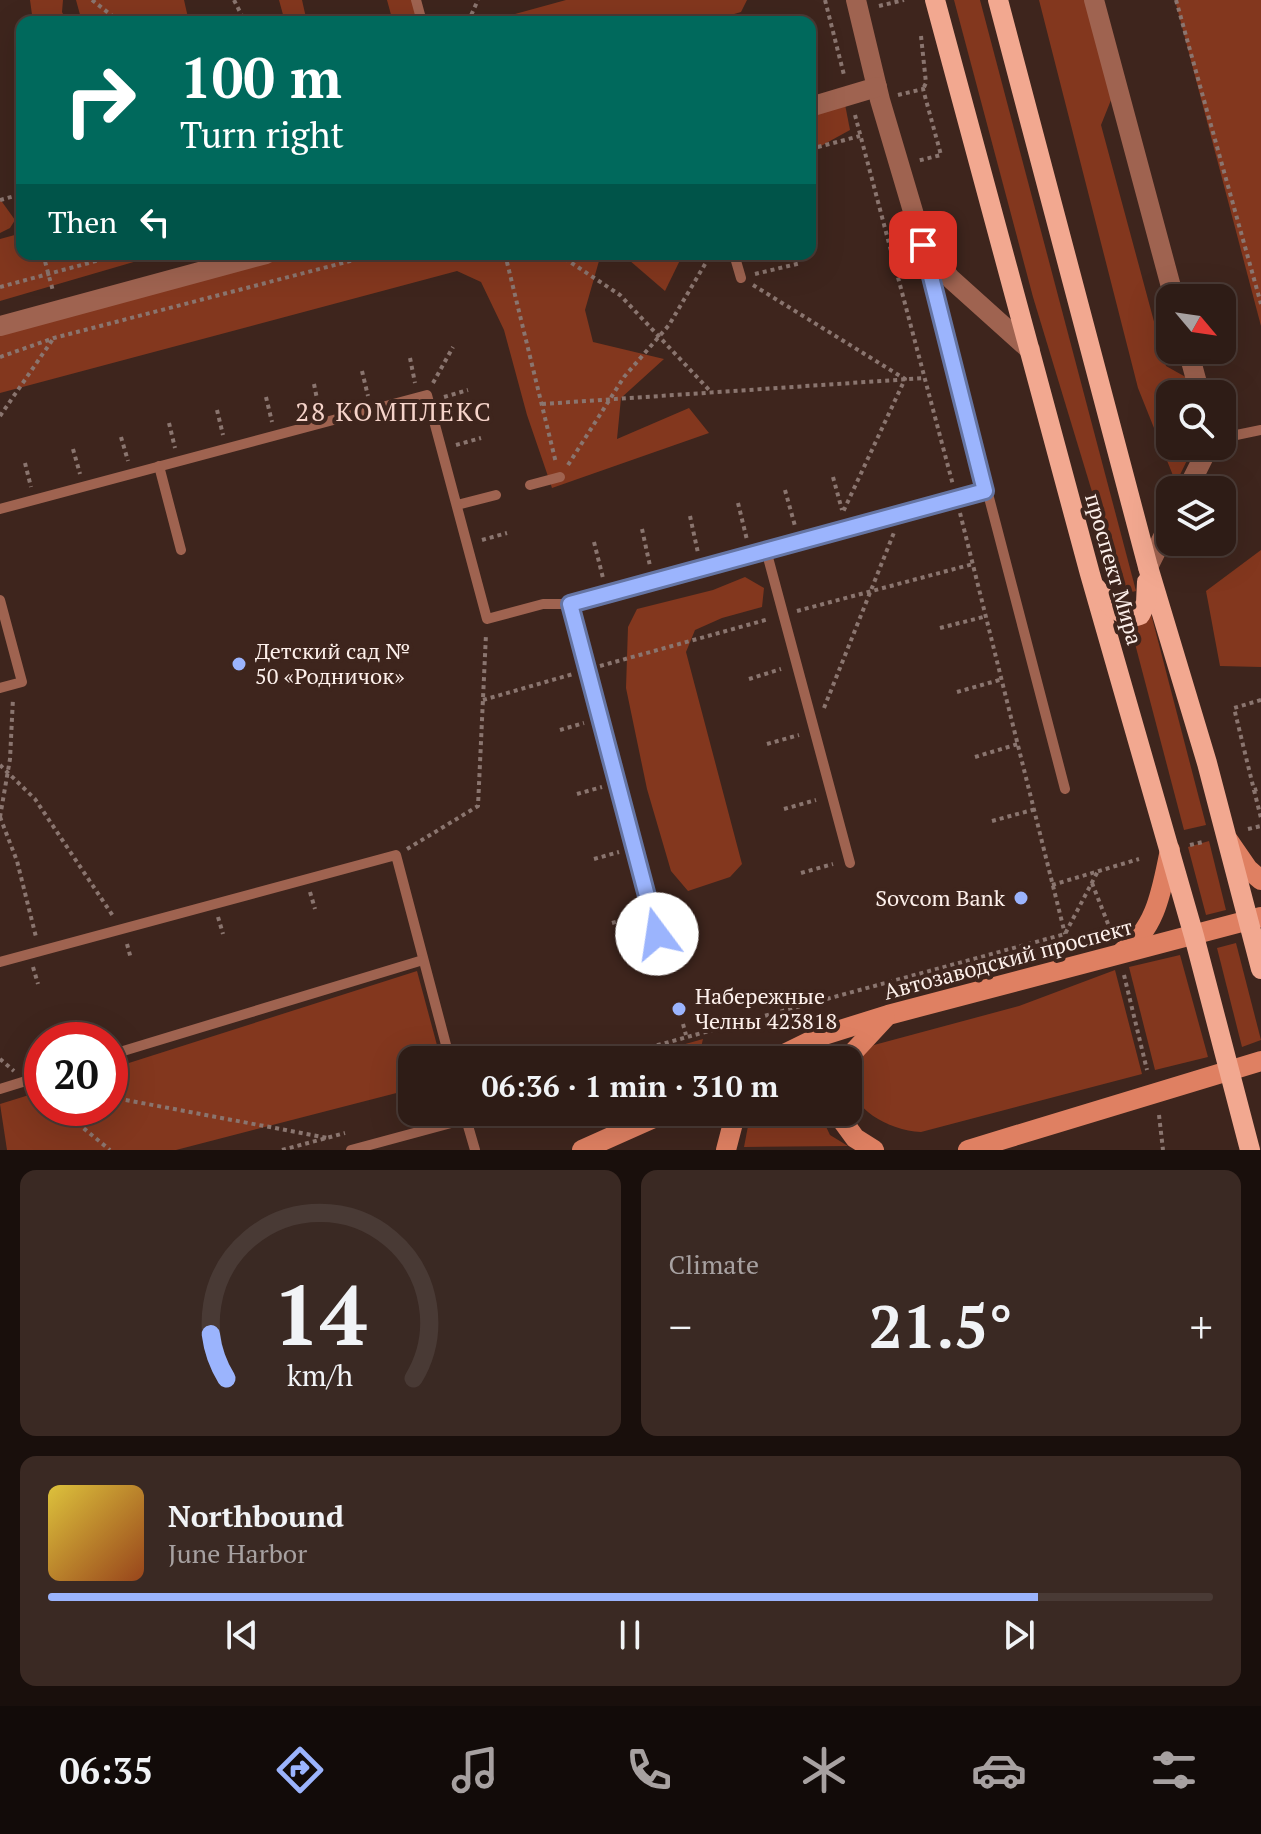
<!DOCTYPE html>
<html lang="en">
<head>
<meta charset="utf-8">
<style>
  body { margin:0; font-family:"PT Serif",serif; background:#3a2923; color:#f1f3f6; height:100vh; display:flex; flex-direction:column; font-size:30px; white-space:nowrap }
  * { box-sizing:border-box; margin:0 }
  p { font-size:26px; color:#a7a1a1 }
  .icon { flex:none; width:44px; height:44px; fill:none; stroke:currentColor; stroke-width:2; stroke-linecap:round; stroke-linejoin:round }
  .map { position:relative; height:1150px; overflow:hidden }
  .details { display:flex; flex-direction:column; gap:20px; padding:20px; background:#190f0c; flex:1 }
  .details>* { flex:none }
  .banner { position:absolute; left:16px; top:16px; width:800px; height:244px; border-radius:16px; box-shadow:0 8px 32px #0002,0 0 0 2px #493a35; background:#00695c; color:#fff; overflow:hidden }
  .needle { width:52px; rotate:119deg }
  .controls { position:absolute; left:1156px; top:284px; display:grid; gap:16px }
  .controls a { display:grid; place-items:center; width:80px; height:80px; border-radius:16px; background:#2e1c16; box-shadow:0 8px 32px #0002,0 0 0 2px #493a35; font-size:40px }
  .speed { position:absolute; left:24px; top:1022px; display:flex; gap:16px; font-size:40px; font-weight:700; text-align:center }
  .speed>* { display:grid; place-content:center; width:104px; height:104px; border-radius:50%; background:#2e1c16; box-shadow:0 8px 32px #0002,0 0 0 2px #493a35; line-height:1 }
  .speed .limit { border:12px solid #d22; background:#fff; color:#111 }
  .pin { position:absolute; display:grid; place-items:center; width:68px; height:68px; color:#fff; margin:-34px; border-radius:16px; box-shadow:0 4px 12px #0006 }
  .me { position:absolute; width:88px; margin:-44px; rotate:346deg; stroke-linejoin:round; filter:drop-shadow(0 0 6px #0008) }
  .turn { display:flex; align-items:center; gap:28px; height:168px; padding:0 32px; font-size:36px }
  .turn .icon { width:104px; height:104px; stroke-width:2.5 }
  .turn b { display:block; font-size:56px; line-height:68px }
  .then { display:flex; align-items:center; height:76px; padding:0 32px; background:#0003; gap:16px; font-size:30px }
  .big { font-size:60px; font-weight:700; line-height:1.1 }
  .details .tile { flex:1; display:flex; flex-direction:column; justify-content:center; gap:12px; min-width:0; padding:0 28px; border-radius:16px; background:#3a2923 }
  .details .dial { align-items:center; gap:0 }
  .dial svg { height:208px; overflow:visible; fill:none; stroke:#493a35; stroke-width:7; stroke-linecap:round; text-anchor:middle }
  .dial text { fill:#f1f3f6; stroke:none }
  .song { display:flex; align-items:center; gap:24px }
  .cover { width:96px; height:96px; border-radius:12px; background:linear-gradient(135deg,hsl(50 70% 55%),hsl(20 70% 35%)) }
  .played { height:8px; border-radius:4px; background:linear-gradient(90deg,#9bb4fd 85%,#493a35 85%) }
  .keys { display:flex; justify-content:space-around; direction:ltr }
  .heat { display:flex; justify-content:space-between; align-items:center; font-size:44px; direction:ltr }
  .details .tiles { flex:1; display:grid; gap:20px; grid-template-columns:1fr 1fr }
  .tile:last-child { grid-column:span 2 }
  .trip { position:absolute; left:398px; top:1046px; width:464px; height:80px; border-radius:16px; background:#2e1c16; box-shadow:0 8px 32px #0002,0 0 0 2px #493a35; font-weight:700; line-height:80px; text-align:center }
  .tab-bar { display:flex; height:128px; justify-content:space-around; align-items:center; background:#120b09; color:#a7a1a1 }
  .tab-bar .icon { width:56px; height:56px }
  .tab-bar .on { color:#9bb4fd }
  .tab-bar b { font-size:36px; color:#f1f3f6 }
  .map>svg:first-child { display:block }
  .green { fill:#83371e }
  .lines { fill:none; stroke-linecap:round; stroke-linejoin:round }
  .path { stroke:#8a756f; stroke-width:4; stroke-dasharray:4 4; stroke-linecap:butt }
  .lane { stroke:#9f6350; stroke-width:10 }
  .street { stroke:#9f6350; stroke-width:20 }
  .secondary { stroke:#df8062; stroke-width:20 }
  .primary { stroke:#f2a890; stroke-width:20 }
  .route-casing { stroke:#6575a4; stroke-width:20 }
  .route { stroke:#9bb4fd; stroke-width:14 }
  .poi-dot { fill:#9bb4fd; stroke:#3e251d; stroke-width:3 }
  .labels { text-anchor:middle; stroke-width:8; stroke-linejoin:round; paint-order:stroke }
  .street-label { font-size:22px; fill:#fdf0eb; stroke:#3e251d }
  .poi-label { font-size:22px; fill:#fdf0eb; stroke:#3e251d; text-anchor:start }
  .quarter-label { font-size:26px; letter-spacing:2px; fill:#f6d4ca; stroke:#3e251d }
</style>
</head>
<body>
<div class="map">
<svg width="1261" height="1150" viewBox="0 0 1261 1150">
  <rect width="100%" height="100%" fill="#3e251d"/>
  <g class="green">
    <polygon points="30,0 63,0 62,12 67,22 33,22"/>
    <polygon points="76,0 184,0 189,22 82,22"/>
    <polygon points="279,0 302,0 307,22 285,22"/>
    <polygon points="387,0 420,0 425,22 393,22"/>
    <polygon points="566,0 747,0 741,12 707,22 517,22 515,14"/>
    <polygon points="954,0 980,0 1136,591 1123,594 1033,297"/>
    <polygon points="1039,0 1087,0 1113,95 1101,125 1166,366 1191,380 1194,394 1170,394 1170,446 1194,446 1176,483 1138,388"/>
    <polygon points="1175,0 1261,0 1261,326"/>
    <polygon points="842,89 850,130 810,152 810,101"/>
    <polygon points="0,199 15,220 10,228 0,233"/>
    <polygon points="22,233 22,254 161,254 0,301 0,239"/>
    <polygon points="292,254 601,254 585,310 593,342 664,359 621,398 617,439 689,408 709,433 552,488 527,415 504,330 481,282 457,271 0,393 0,335"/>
    <polygon points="622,254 683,254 665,291"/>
    <polygon points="1261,550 1261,667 1220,666 1206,591"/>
    <polygon points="745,577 764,588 762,607 722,618 695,630 686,652 742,864 730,877 688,891 671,871 647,789 626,688 628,627 637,609 713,590"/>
    <polygon points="1150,610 1206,825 1184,830 1128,617"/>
    <polygon points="1209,841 1226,910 1206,915 1188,847"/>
    <polygon points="1236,943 1261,1040 1242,1047 1217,948"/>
    <polygon points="1180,955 1208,1057 1155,1070 1129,967"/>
    <path d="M 1115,970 L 1142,1074 L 921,1132 C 873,1130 817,1083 874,1045 L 1019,1006 Z"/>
    <polygon points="417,971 441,1060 412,1060 412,1089 176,1150 7,1150 0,1104 42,1091 42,1108 110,1108 110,1069"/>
    <polygon points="703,1039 698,1060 629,1060"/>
    <polygon points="505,1112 581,1112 510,1128"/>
    <polygon points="746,1112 819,1112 830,1135 848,1146 744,1147 749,1121"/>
  </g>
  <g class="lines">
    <g class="path">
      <polyline points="92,0 120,22"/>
      <polyline points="234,0 245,22"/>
      <polyline points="825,0 844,75"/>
      <polyline points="1176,0 1261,304"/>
      <polyline points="879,6 904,0"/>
      <polyline points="468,22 478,0"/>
      <polyline points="921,36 926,83 923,89"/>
      <polyline points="898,95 923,89 941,155 917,161"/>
      <polyline points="855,115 953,485"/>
      <polyline points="810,149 860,136"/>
      <polyline points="0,200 22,194"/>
      <polyline points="43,254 53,291"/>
      <polyline points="505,254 556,463"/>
      <polyline points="558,254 620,295 711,392"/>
      <polyline points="755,274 801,263"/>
      <polyline points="753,285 905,379 843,512"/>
      <polyline points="0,287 122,254"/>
      <polyline points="0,357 54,338 377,254"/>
      <polyline points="410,358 415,383"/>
      <polyline points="362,371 368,396"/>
      <polyline points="433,383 453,347"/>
      <polyline points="314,384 319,409"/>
      <polyline points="266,397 272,422"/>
      <polyline points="444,397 468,390"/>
      <polyline points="542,404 925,378"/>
      <polyline points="217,410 223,435"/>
      <polyline points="0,416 53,339"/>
      <polyline points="169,423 175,448"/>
      <polyline points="121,437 128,461"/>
      <polyline points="456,445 481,438"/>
      <polyline points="73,449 80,474"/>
      <polyline points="25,463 31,487"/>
      <polyline points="568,465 624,377 669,325 711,254"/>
      <polyline points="833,477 842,510"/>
      <polyline points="785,490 795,526"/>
      <polyline points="738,503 747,540"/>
      <polyline points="960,513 1065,934"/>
      <polyline points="690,516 698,553"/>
      <polyline points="642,529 650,566"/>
      <polyline points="482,540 507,533"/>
      <polyline points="594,542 603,578"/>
      <polyline points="797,611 973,564"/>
      <polyline points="940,628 987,616"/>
      <polyline points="600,666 769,619"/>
      <polyline points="749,679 781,669"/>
      <polyline points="957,692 1003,679"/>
      <polyline points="483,700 573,674"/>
      <polyline points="1261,700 1234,708 1254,790 1261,788"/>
      <polyline points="824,708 895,530"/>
      <polyline points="560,730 584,723"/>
      <polyline points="767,744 799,735"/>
      <polyline points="975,757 1018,744"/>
      <polyline points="0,765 35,799 113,916"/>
      <polyline points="1254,790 1261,818"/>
      <polyline points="577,794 602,787"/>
      <polyline points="784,809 816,800"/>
      <polyline points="0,817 17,861 36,937"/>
      <polyline points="0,817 10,759 13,698"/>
      <polyline points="992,821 1036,809"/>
      <polyline points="1248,829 1261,826"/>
      <polyline points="1190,845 1203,842"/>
      <polyline points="407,849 478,806 486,634"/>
      <polyline points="594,859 619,852"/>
      <polyline points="801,873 833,864"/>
      <polyline points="1092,883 1112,934"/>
      <polyline points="1052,885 1139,859"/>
      <polyline points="310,892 315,909"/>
      <polyline points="218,917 223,934"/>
      <polyline points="612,923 636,916"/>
      <polyline points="127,944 131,959"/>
      <polyline points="661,948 664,958"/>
      <polyline points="33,967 38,984"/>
      <polyline points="1124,975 1147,1070"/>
      <polyline points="683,1024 686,1035"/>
      <polyline points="0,1059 14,1071"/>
      <polyline points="603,1060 1065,934 1098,871"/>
      <polyline points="110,1097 328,1138"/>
      <polyline points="59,1108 110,1150"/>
      <polyline points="1159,1115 1163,1150"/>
      <polyline points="282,1150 345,1133"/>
    </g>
    <g class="lane">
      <polyline points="416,0 422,22"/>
      <polyline points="734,254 741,278"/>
      <polyline points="926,256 1065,789"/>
      <polyline points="1222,438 1261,430"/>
      <polyline points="159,466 181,550"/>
      <polyline points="530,485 560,477"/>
      <polyline points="457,505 496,495"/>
      <polyline points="0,509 427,395 487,619 543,604 570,604 985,491"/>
      <polyline points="766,550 850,863"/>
      <polyline points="0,600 22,682 0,688"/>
      <polyline points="570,604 657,934"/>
      <polyline points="0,962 396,855 450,1060"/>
      <polyline points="110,1055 423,960"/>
      <polyline points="0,1089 42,1076"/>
      <polyline points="464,1112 475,1150"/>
      <polyline points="351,1150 466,1119"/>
    </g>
    <g class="street">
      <polyline points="856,0 880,100 923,245 951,279 1030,350"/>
      <polyline points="1094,0 1174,298"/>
      <polyline points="810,107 877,87"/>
      <polyline points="0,326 266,254"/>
      <polyline points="1188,350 1200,394"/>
      <polyline points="1187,490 1209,446"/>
      <polyline points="1148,567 1170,523"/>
    </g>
    <g class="secondary">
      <polyline points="1228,840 1248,869 1261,880"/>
      <path d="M 1123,951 C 1157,929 1162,887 1170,850"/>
      <polyline points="772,1060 821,1036 888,1015 1261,917"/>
      <polyline points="846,1060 885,1018"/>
      <polyline points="723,1112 733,1123 726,1150"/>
      <polyline points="836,1112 855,1138 874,1150"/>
      <polyline points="582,1150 667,1112"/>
      <polyline points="968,1150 1261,1061"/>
    </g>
    <g class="primary">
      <polyline points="935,0 1090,574 1194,936 1250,1150"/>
      <polyline points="998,0 1148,567 1207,763 1261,969"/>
      <polyline points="1096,588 1113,608 1130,618 1140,615 1146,603 1147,582"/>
    </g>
  </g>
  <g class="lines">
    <g class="route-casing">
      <polyline id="route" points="657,934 570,604 985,491 923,245"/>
    </g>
    <use href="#route" class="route"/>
  </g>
  <g class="poi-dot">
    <circle cx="239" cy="664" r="8"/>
    <circle cx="1021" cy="898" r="8"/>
    <circle cx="679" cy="1009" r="8"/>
  </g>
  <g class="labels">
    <g class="street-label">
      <text transform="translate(1114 569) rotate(74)" y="8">проспект Мира</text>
      <text transform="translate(1008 959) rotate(-15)" y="8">Автозаводский проспект</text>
    </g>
    <g class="poi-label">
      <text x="255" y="659">Детский сад №<tspan x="255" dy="25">50 «Родничок»</tspan></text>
      <text x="1005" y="906" text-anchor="end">Sovcom Bank</text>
      <text x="695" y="1004">Набережные<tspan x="695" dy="25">Челны 423818</tspan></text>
    </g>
    <g class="quarter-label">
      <text x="394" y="421">28 КОМПЛЕКС</text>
    </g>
  </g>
</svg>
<div class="controls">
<a><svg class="needle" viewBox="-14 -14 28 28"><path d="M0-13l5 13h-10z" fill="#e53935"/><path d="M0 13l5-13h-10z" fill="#a7a1a1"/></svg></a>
<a><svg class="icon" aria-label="search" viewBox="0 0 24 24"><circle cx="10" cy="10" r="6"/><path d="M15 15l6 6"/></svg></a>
<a><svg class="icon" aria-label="layers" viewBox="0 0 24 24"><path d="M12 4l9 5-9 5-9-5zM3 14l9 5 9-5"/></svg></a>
</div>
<div class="speed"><div class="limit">20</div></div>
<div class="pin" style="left:923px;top:245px;background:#d93025"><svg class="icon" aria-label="arrive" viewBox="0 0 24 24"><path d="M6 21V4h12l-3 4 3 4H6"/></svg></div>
<svg class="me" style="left:657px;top:934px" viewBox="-20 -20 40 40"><circle r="19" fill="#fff"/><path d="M0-13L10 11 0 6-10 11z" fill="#9bb4fd"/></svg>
<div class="trip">06:36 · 1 min · 310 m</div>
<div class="banner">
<div class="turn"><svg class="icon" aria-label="right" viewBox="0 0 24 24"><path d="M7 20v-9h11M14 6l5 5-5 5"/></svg><div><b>100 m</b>Turn right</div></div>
<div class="then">Then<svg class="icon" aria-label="left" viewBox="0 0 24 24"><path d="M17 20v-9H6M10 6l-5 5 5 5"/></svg></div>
</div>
</div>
<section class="details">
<div class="tiles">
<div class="tile dial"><svg viewBox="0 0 100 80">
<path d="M14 69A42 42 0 1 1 86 69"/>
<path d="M14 69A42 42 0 0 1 8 52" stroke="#9bb4fd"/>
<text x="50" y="56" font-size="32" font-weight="700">14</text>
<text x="50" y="72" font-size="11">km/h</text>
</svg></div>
<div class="tile"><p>Climate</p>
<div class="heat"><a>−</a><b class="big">21.5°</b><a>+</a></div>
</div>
<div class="tile">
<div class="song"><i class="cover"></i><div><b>Northbound</b><p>June Harbor</p></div></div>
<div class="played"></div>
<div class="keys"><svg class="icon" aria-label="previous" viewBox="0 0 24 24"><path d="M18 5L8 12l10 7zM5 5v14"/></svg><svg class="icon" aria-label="pause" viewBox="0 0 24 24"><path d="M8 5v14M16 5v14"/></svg><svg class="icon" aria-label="next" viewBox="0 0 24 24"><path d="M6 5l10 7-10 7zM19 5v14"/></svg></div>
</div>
</div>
</section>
<nav class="tab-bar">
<b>06:35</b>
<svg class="icon on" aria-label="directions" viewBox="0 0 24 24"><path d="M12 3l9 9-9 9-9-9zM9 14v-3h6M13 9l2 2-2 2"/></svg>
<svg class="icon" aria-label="music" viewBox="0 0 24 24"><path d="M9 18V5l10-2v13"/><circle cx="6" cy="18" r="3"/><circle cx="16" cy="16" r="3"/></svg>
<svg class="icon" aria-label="phone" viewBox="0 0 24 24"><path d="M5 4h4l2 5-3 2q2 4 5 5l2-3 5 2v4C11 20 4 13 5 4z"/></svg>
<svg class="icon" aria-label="climate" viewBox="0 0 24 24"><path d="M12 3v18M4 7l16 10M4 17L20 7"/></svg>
<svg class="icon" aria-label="car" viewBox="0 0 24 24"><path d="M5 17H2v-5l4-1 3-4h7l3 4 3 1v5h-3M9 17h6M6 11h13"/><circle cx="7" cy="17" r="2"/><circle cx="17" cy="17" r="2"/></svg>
<svg class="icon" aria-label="filters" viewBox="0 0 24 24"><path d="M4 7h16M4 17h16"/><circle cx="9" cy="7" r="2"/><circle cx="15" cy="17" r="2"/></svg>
</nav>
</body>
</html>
